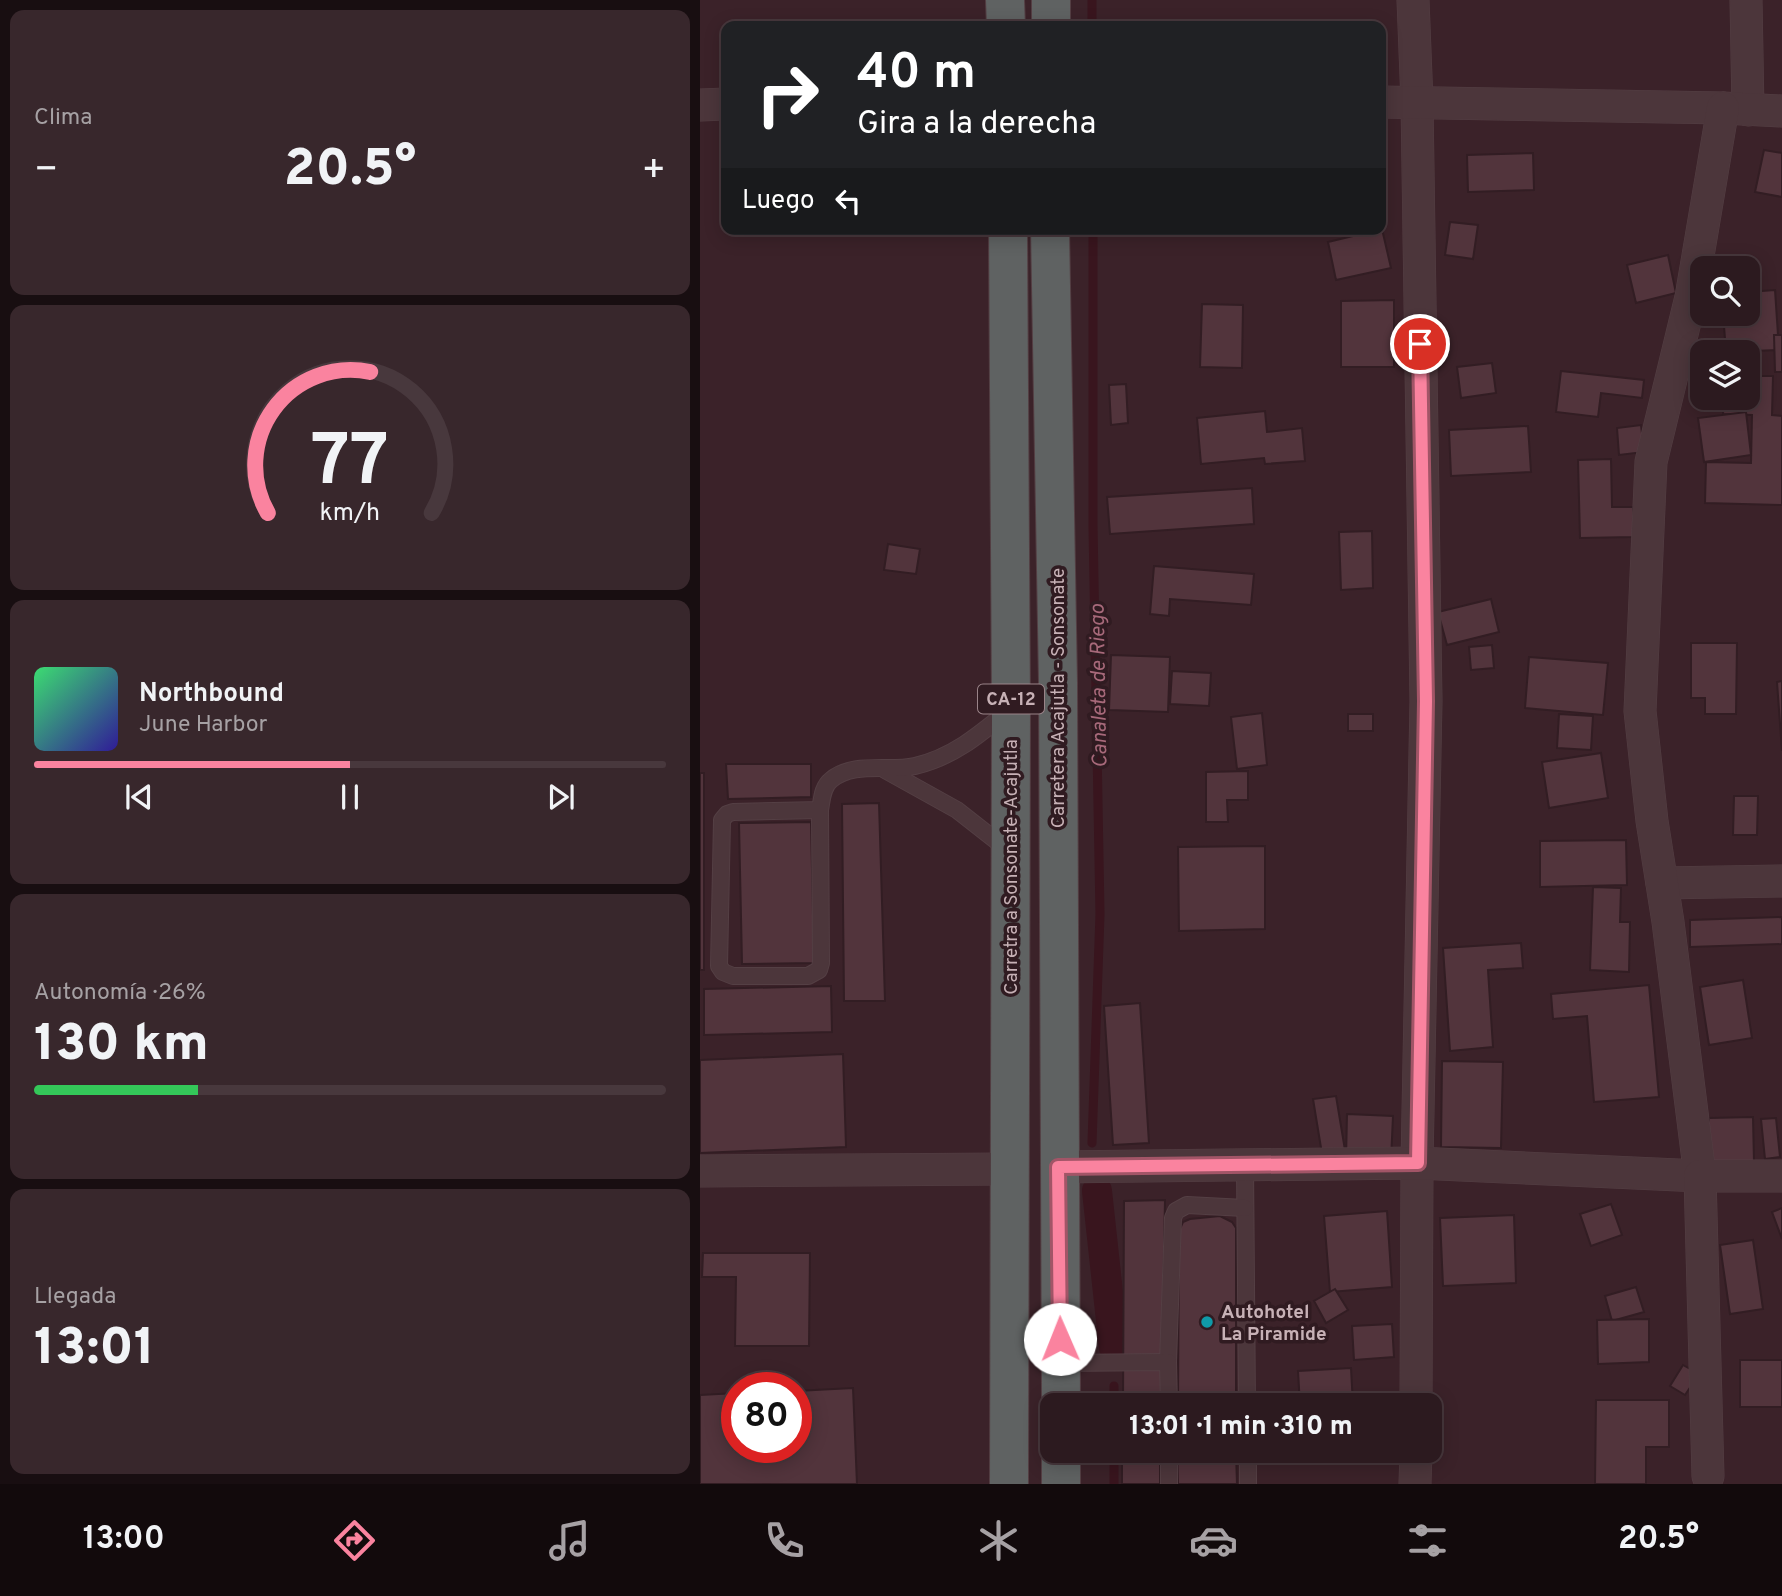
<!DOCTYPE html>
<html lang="es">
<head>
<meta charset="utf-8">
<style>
  body { margin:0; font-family:Overpass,sans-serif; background:#38272c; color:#f1f3f6; height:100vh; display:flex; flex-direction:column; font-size:26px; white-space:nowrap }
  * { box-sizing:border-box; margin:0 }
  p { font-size:23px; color:#a6a1a4 }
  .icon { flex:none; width:38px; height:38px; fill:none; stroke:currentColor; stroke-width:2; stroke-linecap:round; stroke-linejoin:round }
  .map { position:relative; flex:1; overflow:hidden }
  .side { display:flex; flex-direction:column; gap:10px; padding:10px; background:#180e11; width:700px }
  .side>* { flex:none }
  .hud { position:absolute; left:21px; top:21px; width:665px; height:214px; border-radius:14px; box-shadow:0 4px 18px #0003,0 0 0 2px #48383d; background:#202124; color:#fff; overflow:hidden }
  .buttons { position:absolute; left:990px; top:256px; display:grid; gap:14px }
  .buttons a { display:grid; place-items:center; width:70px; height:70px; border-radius:14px; background:#2c1a1f; box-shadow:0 4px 18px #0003,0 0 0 2px #48383d; font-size:35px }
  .speed { position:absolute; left:21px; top:1372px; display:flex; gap:14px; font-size:35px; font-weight:700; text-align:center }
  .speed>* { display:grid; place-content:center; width:91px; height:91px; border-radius:50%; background:#2c1a1f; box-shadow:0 4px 18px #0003,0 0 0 2px #48383d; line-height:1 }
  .speed .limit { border:10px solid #d22; background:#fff; color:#111 }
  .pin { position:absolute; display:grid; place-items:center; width:60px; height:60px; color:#fff; margin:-30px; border:4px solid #fff; border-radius:50%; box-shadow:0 2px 7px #0007 }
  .me { position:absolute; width:77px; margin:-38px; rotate:359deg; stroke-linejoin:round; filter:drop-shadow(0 0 5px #0008) }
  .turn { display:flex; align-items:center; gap:24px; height:147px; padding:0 21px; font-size:32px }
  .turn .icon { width:91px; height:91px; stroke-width:2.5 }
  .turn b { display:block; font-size:49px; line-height:60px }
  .then { display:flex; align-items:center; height:66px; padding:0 21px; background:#0003; gap:14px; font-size:26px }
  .big { font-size:52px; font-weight:800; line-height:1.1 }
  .side .tile { flex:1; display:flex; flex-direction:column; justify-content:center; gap:10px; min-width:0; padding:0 24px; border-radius:14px; background:#38272c }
  .side .dial { align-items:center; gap:0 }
  .dial svg { height:182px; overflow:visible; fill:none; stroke:#48383d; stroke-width:7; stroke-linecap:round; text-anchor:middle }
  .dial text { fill:#f1f3f6; stroke:none }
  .song { display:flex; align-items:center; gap:21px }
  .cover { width:84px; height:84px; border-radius:10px; background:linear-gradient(135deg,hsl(140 70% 55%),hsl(250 70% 35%)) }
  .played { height:7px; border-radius:4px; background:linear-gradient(90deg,#fa839f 50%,#48383d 50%) }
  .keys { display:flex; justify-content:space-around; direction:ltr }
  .heat { display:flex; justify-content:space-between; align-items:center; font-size:38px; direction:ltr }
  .charge { height:10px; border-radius:5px; background:linear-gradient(90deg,#34c759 26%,#48383d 0) }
  .trip { position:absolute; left:340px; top:1393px; width:402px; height:70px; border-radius:14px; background:#2c1a1f; box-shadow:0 4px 18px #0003,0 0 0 2px #48383d; font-weight:800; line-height:70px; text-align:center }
  .dock { display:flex; height:112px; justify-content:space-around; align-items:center; background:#120a0c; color:#a6a1a4 }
  .dock .icon { width:49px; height:49px }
  .dock .active { color:#fa839f }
  .dock b { font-size:32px; color:#f1f3f6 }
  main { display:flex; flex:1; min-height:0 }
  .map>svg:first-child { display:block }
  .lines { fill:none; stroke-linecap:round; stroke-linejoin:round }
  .stream { stroke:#39151e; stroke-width:9 }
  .canal { stroke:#39151e; stroke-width:30 }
  .building { fill:#52343c; stroke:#321d23; stroke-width:2 }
  .service-casing { stroke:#543f44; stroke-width:18 }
  .minor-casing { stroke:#543f44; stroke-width:33 }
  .trunk-casing { stroke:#533e43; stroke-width:40 }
  .service { stroke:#4c363b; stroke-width:16 }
  .minor { stroke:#4c363b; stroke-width:32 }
  .trunk { stroke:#5f6262; stroke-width:38 }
  .route-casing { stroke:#a25567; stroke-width:18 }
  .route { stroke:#fa839f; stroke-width:12 }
  .culture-dot { fill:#0f9aa8; stroke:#301b21; stroke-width:2.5 }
  .labels { text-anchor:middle; stroke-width:7; stroke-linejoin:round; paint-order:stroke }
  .shield { fill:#301b21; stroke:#9a8489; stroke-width:2 }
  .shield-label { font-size:18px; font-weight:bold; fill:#c7b1b6 }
  .street-label { font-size:19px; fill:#c7b1b6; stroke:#301b21 }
  .poi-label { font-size:19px; font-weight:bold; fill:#c7b1b6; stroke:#301b21; text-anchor:start }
  .water-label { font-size:21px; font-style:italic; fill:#a7697a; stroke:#301b21 }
</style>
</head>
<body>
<main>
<section class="side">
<div class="tile"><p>Clima</p>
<div class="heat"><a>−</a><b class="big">20.5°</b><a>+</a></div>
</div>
<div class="tile dial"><svg viewBox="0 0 100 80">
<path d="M14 69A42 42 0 1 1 86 69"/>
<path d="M14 69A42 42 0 0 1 59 7" stroke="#fa839f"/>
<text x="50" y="56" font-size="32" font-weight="700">77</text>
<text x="50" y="72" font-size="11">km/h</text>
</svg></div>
<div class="tile">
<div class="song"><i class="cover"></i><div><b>Northbound</b><p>June Harbor</p></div></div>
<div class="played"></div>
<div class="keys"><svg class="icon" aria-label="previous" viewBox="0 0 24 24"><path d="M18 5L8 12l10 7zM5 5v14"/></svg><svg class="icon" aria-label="pause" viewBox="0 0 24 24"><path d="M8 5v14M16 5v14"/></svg><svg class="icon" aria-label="next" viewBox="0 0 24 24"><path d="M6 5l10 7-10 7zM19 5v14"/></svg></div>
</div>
<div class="tile"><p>Autonomía · 26%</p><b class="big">130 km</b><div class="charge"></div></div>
<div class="tile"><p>Llegada</p><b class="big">13:01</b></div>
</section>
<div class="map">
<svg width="1082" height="1484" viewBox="0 0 1082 1484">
  <rect width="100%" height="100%" fill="#3b2229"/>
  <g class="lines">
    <g class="stream">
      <polyline points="392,0 392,26"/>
      <polyline points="392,1143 400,914 393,526 393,229"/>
      <polyline points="414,1386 414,1405"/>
      <polyline points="414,1451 414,1484"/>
    </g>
    <polyline class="canal" points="397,1191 414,1348"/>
  </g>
  <g class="building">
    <polygon points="1064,150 1082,153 1082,197 1055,192"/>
    <polygon points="833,153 834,190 768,192 767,155"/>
    <polygon points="750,222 778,225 773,259 745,255"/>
    <polygon points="682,229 691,268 636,280 628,242"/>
    <polygon points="968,255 976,293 936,303 927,265"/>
    <polygon points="1075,290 1079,350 1026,352 1023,313 1048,313 1048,292"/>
    <polygon points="694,300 694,367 641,367 641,301"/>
    <polygon points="502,304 543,305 542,368 500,367"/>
    <polygon points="1074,335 1082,335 1082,372 1075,372"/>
    <polygon points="792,363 796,393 761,398 757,367"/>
    <polygon points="861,371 944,380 942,398 901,393 898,417 856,412"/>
    <polygon points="1048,376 1073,376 1072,415 1082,416 1082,505 1005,503 1006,462 1051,463 1052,415 1023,414 1024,397 1048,397"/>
    <polygon points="426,384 428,423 411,425 409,385"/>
    <polygon points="565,411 567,432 602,428 605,461 565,464 564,458 501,464 497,418"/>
    <polygon points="1046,412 1051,455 1004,462 998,418"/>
    <polygon points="941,425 944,452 919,455 917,428"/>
    <polygon points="828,426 831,472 751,476 749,430"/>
    <polygon points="911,459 912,507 933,507 934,537 880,538 878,460"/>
    <polygon points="552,488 554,524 410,534 407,497"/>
    <polygon points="672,531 673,588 641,590 639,532"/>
    <polygon points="188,544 220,549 216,574 184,570"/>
    <polygon points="454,566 554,574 551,605 470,599 469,616 450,614"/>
    <polygon points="791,599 799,632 747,645 738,612"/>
    <polygon points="991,643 1037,643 1036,714 1005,714 1005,698 991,698"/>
    <polygon points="792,645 794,668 771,670 769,647"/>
    <polygon points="411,655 470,657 468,712 409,710"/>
    <polygon points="829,657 908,663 903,715 825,708"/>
    <polygon points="472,671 511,673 509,706 470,704"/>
    <polygon points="1082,681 1082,751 1077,682"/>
    <polygon points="562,713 567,765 537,769 531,717"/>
    <rect x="648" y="714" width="25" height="17"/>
    <polygon points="859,714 893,716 891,750 857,748"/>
    <polygon points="901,753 908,798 849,808 842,762"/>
    <polygon points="26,764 111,764 111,797 28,799"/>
    <polygon points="548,771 548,800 527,800 528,822 506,822 506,772"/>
    <rect x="0" y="773" width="4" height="197"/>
    <polygon points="1034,796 1058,796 1057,835 1033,835"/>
    <polygon points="179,803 185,1001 144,1001 142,804"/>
    <polygon points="111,822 114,963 42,964 39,823"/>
    <polygon points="926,840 927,885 840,887 840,841"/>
    <polygon points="565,846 565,929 479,931 478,847"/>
    <polygon points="893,887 921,888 920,922 930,922 929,972 890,970"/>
    <polygon points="1082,917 1082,944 990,947 990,920"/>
    <polygon points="821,943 823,968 788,970 793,1047 750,1051 743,948"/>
    <polygon points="1043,980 1052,1038 1009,1045 1000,987"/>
    <polygon points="949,985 959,1097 894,1102 887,1016 853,1019 851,994"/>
    <polygon points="131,986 132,1032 4,1035 4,989"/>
    <polygon points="440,1003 449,1143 413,1145 404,1006"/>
    <polygon points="143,1054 146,1147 0,1153 0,1060"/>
    <polygon points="742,1061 803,1062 801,1148 741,1147"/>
    <polygon points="636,1096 646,1156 623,1160 613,1099"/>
    <polygon points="647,1114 693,1116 691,1160 646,1159"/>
    <polygon points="1053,1117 1054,1162 1009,1163 1009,1118"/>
    <polygon points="1076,1118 1080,1157 1065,1159 1061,1119"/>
    <polygon points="465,1200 461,1405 423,1405 424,1201"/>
    <polygon points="911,1204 922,1235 891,1246 880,1214"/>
    <polygon points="1082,1208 1082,1239 1072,1212"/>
    <polygon points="687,1211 692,1287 630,1292 624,1216"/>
    <polygon points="814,1215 816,1283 743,1286 740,1218"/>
    <polygon points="520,1216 532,1222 536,1228 536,1405 478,1405 479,1231 483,1222 490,1219"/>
    <polygon points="1053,1240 1063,1309 1030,1314 1020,1245"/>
    <polygon points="3,1253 110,1253 109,1346 35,1346 36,1277 2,1277"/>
    <polygon points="936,1287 944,1312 912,1321 905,1296"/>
    <polygon points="635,1289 648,1310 626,1323 614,1301"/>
    <polygon points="949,1319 949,1362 898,1364 897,1320"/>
    <polygon points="692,1324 694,1357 654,1360 652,1326"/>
    <rect x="1040" y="1360" width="42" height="47"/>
    <polygon points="983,1365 999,1374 985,1395 970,1386"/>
    <polygon points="651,1368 653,1405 600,1405 598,1371"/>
    <polygon points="153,1388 157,1484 0,1484 0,1395 37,1393 37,1447 96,1447 96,1391"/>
    <polygon points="896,1400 969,1400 969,1447 946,1447 946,1484 895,1484"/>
    <rect x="422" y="1451" width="38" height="33"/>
    <polygon points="477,1451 536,1451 537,1484 478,1484"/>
    <polygon points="566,1451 676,1451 566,1461"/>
  </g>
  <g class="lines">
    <g class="service-casing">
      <g id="service">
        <polyline points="185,770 257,810 308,850"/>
        <path d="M 120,810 L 33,812 L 27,814 L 22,820 L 19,966 L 23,972 L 33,976 L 108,976 L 119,970 L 121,963 L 120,810 C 122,800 122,787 131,780 C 153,761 189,772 215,766 C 253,757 279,735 308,711"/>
        <polyline points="545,1165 547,1405"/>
        <polyline points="468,1362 473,1218 476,1211 487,1205 545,1208"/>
        <polyline points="360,1363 468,1362 469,1405"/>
        <polyline points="469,1451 469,1484"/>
        <polyline points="548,1451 548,1484"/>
      </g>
    </g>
    <g class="minor-casing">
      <g id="minor">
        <polyline points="713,0 717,102 726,701 717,1163 716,1405"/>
        <polyline points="1046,0 1048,110"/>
        <polyline points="681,102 1023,108 1082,111"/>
        <polyline points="0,105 26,104"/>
        <polyline points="962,883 1082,881"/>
        <polyline points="358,1167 717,1163 1000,1176 968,922 952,821 940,711 951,462 991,297 1023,108"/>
        <polyline points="0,1171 309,1169"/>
        <polyline points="1008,1476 1000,1176 1082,1176"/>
        <polyline points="715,1484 716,1451"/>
      </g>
    </g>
    <g class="trunk-casing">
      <g id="trunk">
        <polyline points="305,0 306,26"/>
        <polyline points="351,26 351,0"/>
        <polyline points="308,229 311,708 309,1484"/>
        <polyline points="350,229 358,683 361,1405"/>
        <polyline points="361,1451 361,1484"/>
      </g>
    </g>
    <use href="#service" class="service"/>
    <use href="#minor" class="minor"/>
    <use href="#trunk" class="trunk"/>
  </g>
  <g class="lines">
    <g class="route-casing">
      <polyline id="route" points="360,1339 358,1167 718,1163 726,701 720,344"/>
    </g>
    <use href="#route" class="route"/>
  </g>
  <circle class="culture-dot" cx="507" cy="1322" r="7"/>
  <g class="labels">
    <rect class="shield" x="278" y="684.5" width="66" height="29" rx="5"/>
    <g class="shield-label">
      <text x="311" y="705">CA-12</text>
    </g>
    <g class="street-label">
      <text transform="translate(357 698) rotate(-90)" y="7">Carretera Acajutla - Sonsonate</text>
      <text transform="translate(310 867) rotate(-90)" y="7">Carretra a Sonsonate-Acajutla</text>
    </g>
    <g class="poi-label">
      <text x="521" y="1318">Autohotel<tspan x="521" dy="22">La Piramide</tspan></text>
    </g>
    <g class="water-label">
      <text transform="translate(398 686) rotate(-91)" y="7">Canaleta de Riego</text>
    </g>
  </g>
</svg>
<div class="buttons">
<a><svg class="icon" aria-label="search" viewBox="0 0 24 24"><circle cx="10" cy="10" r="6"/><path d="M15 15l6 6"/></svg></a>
<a><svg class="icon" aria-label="layers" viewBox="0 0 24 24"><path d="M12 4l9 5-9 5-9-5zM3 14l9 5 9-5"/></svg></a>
</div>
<div class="speed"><div class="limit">80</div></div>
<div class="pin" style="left:720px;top:344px;background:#d93025"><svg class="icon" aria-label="arrive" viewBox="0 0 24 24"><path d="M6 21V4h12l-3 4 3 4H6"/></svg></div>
<svg class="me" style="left:360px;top:1339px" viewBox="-20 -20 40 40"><circle r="19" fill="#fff"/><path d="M0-13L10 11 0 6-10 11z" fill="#fa839f"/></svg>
<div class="trip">13:01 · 1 min · 310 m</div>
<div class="hud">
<div class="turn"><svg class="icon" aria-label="right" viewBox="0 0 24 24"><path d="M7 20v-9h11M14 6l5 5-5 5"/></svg><div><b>40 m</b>Gira a la derecha</div></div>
<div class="then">Luego<svg class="icon" aria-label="left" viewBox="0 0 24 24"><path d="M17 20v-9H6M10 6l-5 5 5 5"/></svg></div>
</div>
</div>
</main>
<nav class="dock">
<b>13:00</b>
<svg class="icon active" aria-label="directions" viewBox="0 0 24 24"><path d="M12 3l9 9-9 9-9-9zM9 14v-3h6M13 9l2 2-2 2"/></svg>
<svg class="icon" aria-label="music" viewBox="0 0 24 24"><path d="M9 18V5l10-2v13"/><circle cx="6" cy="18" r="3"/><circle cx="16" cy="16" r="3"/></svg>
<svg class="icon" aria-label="phone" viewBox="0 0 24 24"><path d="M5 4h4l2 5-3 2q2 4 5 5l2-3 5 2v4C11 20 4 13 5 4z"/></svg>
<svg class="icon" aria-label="climate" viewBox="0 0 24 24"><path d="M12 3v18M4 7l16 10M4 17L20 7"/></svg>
<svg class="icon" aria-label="car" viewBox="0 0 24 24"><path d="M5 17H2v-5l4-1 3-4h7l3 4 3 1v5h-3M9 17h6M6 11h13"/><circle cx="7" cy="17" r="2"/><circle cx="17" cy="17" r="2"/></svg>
<svg class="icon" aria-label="filters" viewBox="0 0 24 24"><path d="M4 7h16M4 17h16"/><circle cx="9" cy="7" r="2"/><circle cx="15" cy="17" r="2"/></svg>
<b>20.5°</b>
</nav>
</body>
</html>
